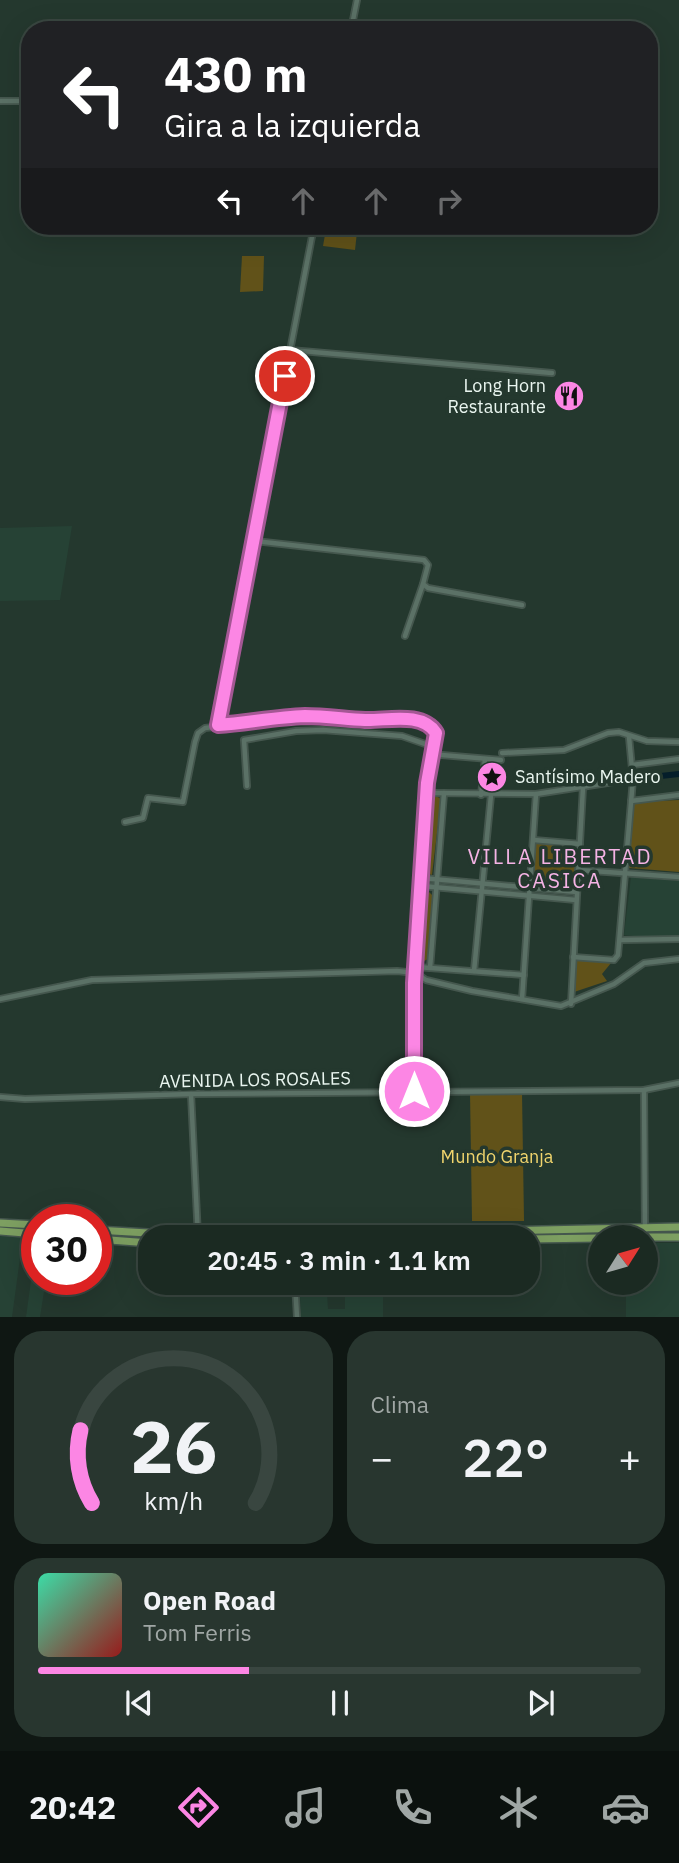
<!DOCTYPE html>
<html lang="es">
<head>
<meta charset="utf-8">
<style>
  body { margin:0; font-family:"IBM Plex Sans",sans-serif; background:#28362f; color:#f1f3f6; height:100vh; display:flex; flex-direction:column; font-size:26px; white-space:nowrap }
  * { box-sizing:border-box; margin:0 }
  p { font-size:23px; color:#a0a7a5 }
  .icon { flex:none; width:38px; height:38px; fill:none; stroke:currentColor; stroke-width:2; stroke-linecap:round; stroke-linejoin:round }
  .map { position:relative; height:1317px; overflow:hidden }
  .details { display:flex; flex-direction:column; gap:14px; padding:14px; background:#0f1713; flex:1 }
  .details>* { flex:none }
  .guide { position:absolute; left:21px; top:21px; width:637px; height:214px; border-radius:28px; box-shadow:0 7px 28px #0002,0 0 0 2px #394640; background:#202124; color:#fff; overflow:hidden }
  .needle { width:46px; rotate:53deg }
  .buttons { position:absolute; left:588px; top:1225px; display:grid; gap:14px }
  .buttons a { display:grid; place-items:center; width:70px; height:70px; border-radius:50%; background:#1b2a22; box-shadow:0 7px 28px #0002,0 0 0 2px #394640; font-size:35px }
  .speed { position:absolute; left:21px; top:1204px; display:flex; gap:14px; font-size:35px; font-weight:700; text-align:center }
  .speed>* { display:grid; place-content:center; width:91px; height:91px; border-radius:50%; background:#1b2a22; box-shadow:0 7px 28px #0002,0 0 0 2px #394640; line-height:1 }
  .speed .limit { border:10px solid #d22; background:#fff; color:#111 }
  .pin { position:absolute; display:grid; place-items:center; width:60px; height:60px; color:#fff; margin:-30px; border:4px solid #fff; border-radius:50%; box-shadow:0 2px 7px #0007 }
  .me { position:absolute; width:77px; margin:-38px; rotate:0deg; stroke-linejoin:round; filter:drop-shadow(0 0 5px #0008) }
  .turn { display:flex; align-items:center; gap:24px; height:147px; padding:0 28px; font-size:32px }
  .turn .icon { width:91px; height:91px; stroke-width:2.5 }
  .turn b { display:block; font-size:49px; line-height:60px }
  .lanes { display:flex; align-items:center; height:66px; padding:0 28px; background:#0003; justify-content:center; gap:35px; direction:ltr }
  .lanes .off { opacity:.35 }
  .big { font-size:52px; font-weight:600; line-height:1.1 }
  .details .widget { flex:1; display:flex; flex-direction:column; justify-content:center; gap:10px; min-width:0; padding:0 24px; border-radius:28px; background:#28362f }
  .details .dial { align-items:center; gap:0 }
  .dial svg { height:182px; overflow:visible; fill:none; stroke:#394640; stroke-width:7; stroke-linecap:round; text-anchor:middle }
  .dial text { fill:#f1f3f6; stroke:none }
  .song { display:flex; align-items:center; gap:21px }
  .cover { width:84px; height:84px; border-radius:10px; background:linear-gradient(135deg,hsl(160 70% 55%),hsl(0 70% 35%)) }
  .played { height:7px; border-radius:4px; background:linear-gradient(90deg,#fc86e4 35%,#394640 35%) }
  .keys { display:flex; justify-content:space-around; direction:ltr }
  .heat { display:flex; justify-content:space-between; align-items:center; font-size:38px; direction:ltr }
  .details .tiles { flex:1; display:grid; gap:14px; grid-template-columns:1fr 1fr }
  .widget:last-child { grid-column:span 2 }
  .trip { position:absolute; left:138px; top:1225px; width:402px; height:70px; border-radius:28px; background:#1b2a22; box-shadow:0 7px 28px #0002,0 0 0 2px #394640; font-weight:600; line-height:70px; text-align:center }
  .menu { display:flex; height:112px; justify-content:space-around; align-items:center; background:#0b110e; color:#a0a7a5 }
  .menu .icon { width:49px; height:49px }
  .menu .current { color:#fc86e4 }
  .menu b { font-size:32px; color:#f1f3f6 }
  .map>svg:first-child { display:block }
  .built { fill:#264235 }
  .green { fill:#615219 }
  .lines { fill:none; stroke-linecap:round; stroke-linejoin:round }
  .canal { stroke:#051e2a; stroke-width:6 }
  .minor-casing { stroke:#45574e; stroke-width:8 }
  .primary-casing { stroke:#45574e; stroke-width:10 }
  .minor { stroke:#5b7166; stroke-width:4.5 }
  .primary { stroke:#7d9f61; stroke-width:7 }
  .route-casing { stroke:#a45794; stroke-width:18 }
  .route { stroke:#fc86e4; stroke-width:12 }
  .labels { text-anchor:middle; stroke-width:7; stroke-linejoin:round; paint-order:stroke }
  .poi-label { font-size:18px; fill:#e9f5ef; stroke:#24382e; text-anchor:end }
  .street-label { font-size:18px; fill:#e9f5ef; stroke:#24382e }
  .park-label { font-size:18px; fill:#f1d56d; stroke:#24382e }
  .quarter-label { font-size:21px; letter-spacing:2px; fill:#f5b3e5; stroke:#24382e }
</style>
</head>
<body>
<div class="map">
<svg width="679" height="1317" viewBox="0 0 679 1317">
  <rect width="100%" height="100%" fill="#24382e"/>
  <g class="built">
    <polygon points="72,526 60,600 0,601 0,528"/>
    <polygon points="631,877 679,881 679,936 664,939 624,935"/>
    <polygon points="0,1235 23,1236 12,1317 0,1317"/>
    <polygon points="37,1237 37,1279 46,1279 40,1317 26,1317"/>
    <polygon points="646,1243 679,1243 679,1317 626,1317 626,1283 646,1283"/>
    <polygon points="360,1283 383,1283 383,1317 301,1317 300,1297 304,1293 327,1293 328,1309 345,1309 345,1288 360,1288"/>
  </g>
  <g class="green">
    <polygon points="326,229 357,232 355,250 323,246"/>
    <polygon points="242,256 264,256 263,291 240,292"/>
    <polygon points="436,796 441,799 432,875 426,873 433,800"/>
    <polygon points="679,800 679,872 629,868 634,802"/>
    <polygon points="536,842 577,846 574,887 534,884"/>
    <polygon points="429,892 433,896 428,959 422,962 419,958 424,900"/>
    <polygon points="576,960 611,963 602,974 607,981 574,992"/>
    <polygon points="470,1093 522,1093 524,1221 472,1221"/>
  </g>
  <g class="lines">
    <polyline class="canal" points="633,779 679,774"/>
    <g class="minor-casing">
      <g id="minor">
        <polyline points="351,30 357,0"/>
        <polyline points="0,101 30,101"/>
        <polyline points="290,350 552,373"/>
        <polyline points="255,541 424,560 428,565 423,584 428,588 522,605"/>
        <polyline points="405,636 423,584"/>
        <polyline points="218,725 314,226"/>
        <polyline points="502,753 564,750 608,733 619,732 647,741 679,742"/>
        <polyline points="430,754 501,760"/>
        <polyline points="632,765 679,759"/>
        <polyline points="247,786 244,740 296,731 323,730 402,736 431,746"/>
        <polyline points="433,793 536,794 633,779"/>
        <polyline points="481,795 485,759"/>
        <polyline points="631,801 679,795"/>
        <polyline points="125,822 143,818 148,798 183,802 195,742 198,733 205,728 306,716 369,720 395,718 432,727 436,733 427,783 414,983 414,1091"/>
        <polyline points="534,840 580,844"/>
        <polyline points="578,870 679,877"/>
        <polyline points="422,878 577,892"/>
        <polyline points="422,886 576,900"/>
        <polyline points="621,940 679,939"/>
        <polyline points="573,957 614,960 618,955 633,779 629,737"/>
        <polyline points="417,967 524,975"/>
        <polyline points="430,968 444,793"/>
        <polyline points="474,971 491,795"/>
        <polyline points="0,999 92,980 397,971 416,973 426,980 472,991 561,1006 614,984 644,963 679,959"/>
        <polyline points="522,999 536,794"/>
        <polyline points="571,1004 583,787"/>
        <polyline points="644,1090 645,1237"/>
        <polyline points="191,1094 198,1237"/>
        <polyline points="0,1097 25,1099 191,1094 644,1090 679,1083"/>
        <polyline points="295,1283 297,1317"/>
        <polyline points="296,1290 342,1289"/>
      </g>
    </g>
    <g class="primary-casing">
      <g id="primary">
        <polyline points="0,1223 37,1225"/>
        <polyline points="96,1230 217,1237 679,1227"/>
        <polyline points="0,1231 37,1234"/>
        <polyline points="630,1237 679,1237"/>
        <polyline points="96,1239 150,1243"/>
        <polyline points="528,1239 600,1238"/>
      </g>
    </g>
    <use href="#minor" class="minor"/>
    <use href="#primary" class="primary"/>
  </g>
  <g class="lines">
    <g class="route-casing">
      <path id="route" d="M 285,376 L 218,725 C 247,723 276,717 305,716 C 325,716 345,719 365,720 C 386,721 422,711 436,733 L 427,783 L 414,983 L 414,1091"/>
    </g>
    <use href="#route" class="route"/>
  </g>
  <defs>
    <g id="restaurant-disc" transform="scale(1.575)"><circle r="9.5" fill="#fc86e4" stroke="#24382e"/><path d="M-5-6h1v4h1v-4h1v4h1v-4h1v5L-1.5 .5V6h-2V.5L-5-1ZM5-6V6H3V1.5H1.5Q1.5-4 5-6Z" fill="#111"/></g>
    <g id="sight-disc" transform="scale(1.575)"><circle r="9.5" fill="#fc86e4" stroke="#24382e"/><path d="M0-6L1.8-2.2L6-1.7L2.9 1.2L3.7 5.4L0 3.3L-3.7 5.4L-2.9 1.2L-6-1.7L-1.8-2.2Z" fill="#111"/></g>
  </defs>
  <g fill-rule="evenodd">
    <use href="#restaurant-disc" x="569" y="396"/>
    <use href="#sight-disc" x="492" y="777"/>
  </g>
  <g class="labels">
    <g class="poi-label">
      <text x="546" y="392">Long Horn<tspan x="546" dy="21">Restaurante</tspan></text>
      <text x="515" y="783" text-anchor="start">Santísimo Madero</text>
    </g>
    <g class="street-label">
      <text transform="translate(255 1080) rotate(-1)" y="6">AVENIDA LOS ROSALES</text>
    </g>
    <g class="park-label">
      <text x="497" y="1163">Mundo Granja</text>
    </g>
    <g class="quarter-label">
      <text x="560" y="864">VILLA LIBERTAD<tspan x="560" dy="24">CASICA</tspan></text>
    </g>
  </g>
</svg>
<div class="buttons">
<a><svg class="needle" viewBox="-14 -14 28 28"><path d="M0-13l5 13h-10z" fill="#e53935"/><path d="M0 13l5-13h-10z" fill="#a0a7a5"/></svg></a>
</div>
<div class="speed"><div class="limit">30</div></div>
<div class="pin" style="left:285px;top:376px;background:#d93025"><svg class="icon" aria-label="arrive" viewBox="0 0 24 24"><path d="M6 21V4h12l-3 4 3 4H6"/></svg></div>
<svg class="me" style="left:414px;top:1091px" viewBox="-20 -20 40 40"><circle r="17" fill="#fc86e4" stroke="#fff" stroke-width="3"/><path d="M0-11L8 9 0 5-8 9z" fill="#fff"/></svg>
<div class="trip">20:45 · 3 min · 1.1 km</div>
<div class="guide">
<div class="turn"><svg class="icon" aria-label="left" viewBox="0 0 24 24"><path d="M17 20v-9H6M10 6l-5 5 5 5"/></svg><div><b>430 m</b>Gira a la izquierda</div></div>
<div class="lanes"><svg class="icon" aria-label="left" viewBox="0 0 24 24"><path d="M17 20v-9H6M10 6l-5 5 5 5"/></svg><svg class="icon off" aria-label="ahead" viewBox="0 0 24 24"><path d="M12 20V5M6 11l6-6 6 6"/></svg><svg class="icon off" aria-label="ahead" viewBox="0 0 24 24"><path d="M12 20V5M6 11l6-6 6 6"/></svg><svg class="icon off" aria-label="right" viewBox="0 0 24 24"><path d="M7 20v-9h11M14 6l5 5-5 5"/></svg></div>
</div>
</div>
<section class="details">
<div class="tiles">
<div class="widget dial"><svg viewBox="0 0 100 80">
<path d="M14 69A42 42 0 1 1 86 69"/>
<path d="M14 69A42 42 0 0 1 9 37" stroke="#fc86e4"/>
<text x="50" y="56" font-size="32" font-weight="700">26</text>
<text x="50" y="72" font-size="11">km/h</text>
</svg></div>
<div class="widget"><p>Clima</p>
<div class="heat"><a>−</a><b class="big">22°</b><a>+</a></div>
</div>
<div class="widget">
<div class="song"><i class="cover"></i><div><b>Open Road</b><p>Tom Ferris</p></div></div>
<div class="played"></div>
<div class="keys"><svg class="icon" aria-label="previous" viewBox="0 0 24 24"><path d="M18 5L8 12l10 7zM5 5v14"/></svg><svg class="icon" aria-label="pause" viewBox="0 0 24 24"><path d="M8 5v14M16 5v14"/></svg><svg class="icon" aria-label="next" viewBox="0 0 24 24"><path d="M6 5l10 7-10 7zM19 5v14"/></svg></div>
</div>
</div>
</section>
<nav class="menu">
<b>20:42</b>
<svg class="icon current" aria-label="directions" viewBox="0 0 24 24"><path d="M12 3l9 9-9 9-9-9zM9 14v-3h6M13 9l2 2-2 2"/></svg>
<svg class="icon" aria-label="music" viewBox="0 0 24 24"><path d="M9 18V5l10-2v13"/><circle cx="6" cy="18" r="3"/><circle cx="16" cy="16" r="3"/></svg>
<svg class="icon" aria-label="phone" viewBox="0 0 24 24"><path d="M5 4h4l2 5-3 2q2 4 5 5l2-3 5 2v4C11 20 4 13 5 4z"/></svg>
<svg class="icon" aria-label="climate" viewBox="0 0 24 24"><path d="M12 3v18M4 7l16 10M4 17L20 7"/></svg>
<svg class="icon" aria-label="car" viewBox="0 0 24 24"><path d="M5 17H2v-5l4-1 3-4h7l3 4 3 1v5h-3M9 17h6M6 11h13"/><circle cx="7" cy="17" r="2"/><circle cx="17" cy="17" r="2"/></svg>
</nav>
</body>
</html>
